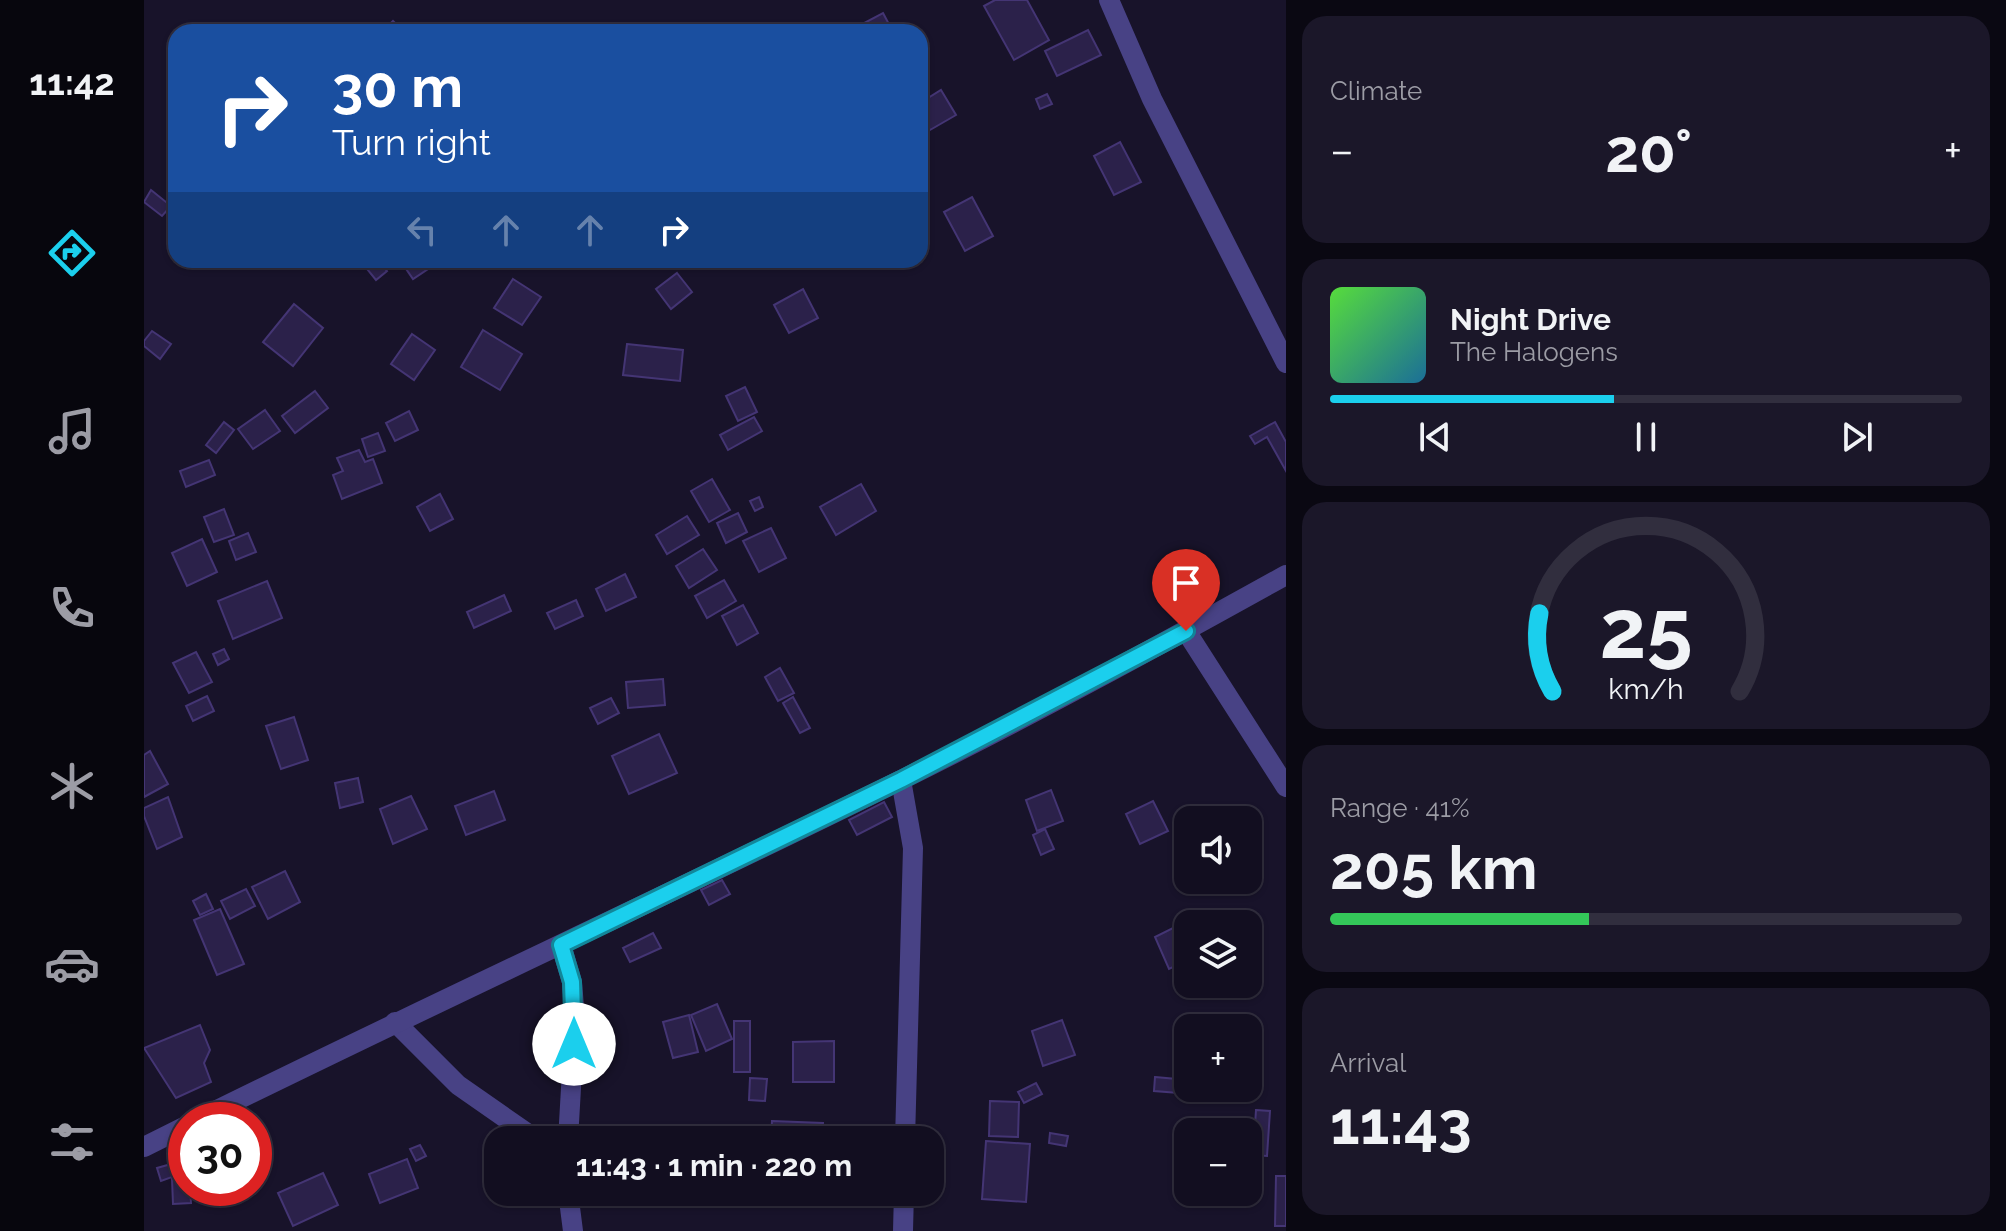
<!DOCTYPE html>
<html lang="en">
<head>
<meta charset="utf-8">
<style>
  body { margin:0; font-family:Raleway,sans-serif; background:#1b1729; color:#f1f3f6; height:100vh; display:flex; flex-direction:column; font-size:30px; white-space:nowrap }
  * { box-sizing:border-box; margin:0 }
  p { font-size:26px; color:#9c9ca5 }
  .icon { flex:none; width:44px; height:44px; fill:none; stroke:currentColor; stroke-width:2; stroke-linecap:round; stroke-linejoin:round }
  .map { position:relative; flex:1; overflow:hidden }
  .drawer { display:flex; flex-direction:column; gap:16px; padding:16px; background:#0a0812; width:720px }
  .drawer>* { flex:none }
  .top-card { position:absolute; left:24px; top:24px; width:760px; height:244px; border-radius:24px; box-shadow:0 2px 6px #0004,0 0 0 2px #312e3e; background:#1a4fa0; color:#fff; overflow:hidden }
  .tools { position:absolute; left:1030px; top:806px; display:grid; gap:16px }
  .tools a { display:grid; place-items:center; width:88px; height:88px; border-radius:16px; background:#120e20; box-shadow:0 2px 6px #0004,0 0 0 2px #312e3e; font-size:40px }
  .speed { position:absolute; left:24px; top:1102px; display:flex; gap:16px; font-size:40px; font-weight:700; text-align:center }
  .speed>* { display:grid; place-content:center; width:104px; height:104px; border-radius:50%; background:#120e20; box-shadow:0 2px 6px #0004,0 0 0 2px #312e3e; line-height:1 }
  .speed .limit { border:12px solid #d22; background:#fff; color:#111 }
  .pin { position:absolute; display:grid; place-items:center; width:68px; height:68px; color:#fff; margin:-82px -34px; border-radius:50% 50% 50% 0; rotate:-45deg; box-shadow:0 0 8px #0007 }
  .pin .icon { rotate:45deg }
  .me { position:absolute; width:88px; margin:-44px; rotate:0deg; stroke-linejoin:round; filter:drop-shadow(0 0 6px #0008) }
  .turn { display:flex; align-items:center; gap:28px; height:168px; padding:0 32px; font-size:36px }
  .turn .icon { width:104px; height:104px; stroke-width:2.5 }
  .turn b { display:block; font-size:56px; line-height:68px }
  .lanes { display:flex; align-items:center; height:76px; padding:0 32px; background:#0003; justify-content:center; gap:40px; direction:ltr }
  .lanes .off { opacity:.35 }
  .big { font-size:60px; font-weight:700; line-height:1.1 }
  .drawer .tile { flex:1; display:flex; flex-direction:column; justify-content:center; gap:12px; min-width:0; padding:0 28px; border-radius:24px; background:#1b1729 }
  .drawer .dial { align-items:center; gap:0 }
  .dial svg { height:208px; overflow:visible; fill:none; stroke:#312e3e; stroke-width:7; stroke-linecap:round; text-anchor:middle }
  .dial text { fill:#f1f3f6; stroke:none }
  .song { display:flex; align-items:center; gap:24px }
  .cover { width:96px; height:96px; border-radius:12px; background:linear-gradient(135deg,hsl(110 70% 55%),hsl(200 70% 35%)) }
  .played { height:8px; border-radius:4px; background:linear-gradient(90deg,#1bcfed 45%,#312e3e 45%) }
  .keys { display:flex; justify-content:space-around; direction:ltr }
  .heat { display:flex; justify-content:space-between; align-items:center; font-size:44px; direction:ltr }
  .charge { height:12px; border-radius:6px; background:linear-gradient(90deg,#34c759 41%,#312e3e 0) }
  .trip { position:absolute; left:340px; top:1126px; width:460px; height:80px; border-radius:24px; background:#120e20; box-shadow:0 2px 6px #0004,0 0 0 2px #312e3e; font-weight:700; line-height:80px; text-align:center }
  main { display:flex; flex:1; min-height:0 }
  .tab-bar { display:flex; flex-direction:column; width:144px; justify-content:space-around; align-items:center; background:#07060d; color:#9c9ca5 }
  .tab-bar .icon { width:56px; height:56px }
  .tab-bar .on { color:#1bcfed }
  .tab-bar b { font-size:36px; color:#f1f3f6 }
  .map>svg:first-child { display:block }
  .building { fill:#2b214a; stroke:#443574; stroke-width:2 }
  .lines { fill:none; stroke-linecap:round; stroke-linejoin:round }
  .minor { stroke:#484285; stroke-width:20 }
  .tertiary { stroke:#484285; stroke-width:20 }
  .route-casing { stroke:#12879a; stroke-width:20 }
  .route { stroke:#1bcfed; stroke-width:14 }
</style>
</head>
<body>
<main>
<nav class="tab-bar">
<b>11:42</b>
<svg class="icon on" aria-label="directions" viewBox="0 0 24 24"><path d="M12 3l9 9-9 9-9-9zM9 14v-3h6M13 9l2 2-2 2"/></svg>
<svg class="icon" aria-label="music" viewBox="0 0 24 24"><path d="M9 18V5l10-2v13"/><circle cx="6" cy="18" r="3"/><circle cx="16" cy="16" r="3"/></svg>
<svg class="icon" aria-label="phone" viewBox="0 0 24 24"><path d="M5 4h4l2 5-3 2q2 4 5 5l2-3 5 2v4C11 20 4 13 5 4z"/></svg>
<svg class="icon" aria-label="climate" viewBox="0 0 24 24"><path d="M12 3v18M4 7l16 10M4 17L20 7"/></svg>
<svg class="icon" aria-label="car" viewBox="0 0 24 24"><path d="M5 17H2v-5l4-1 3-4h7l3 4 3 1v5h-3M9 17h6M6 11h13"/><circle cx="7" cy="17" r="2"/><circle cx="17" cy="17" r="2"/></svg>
<svg class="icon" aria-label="filters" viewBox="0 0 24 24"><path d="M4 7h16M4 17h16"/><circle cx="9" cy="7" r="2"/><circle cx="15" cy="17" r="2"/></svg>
</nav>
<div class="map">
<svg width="1142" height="1231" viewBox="0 0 1142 1231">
  <rect width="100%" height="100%" fill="#18132a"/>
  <g class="building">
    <polygon points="851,0 883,0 905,40 870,60 840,6"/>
    <polygon points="739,13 747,28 739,32 708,32 707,30"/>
    <polygon points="249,21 260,32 238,32"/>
    <polygon points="944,30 957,55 913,76 901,51"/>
    <polygon points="797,90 812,115 786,130 776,113 776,103"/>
    <polygon points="903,94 908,104 896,109 892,99"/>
    <polygon points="976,142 997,182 970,195 950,156"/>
    <polygon points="7,190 27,206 18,216 0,202"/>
    <polygon points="828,197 849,236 821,251 800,212"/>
    <polygon points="234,260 243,271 232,280 223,269"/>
    <polygon points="256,260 295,260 296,261 269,279"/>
    <polygon points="533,273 548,292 527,309 512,289"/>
    <polygon points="369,279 397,297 378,325 350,308"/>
    <polygon points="659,289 674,318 645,333 630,305"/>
    <polygon points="150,304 179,328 149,366 119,342"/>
    <polygon points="339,330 378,354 356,390 317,367"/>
    <polygon points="8,331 27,344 16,359 0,346 0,341"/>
    <polygon points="268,334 291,350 270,380 247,364"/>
    <polygon points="483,344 539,350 536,381 479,375"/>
    <polygon points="601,387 613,412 594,421 582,396"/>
    <polygon points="171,391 184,408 151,433 138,416"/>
    <polygon points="121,410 136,431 109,449 94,429"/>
    <polygon points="265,411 274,430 251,441 242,423"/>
    <polygon points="610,417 618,431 584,450 576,435"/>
    <polygon points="80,422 90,430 72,453 62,445"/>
    <polygon points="1131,422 1142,442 1142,471 1123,437 1111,444 1106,436"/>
    <polygon points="234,433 241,451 224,457 218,439"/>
    <polygon points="215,450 221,462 229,459 238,483 198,499 189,475 199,471 193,458"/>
    <polygon points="65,460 71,475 42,487 36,471"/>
    <polygon points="568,479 586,510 565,522 547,491"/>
    <polygon points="717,484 732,511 692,535 676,507"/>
    <polygon points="296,494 309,519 286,531 273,507"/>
    <polygon points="615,497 619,507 611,511 606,501"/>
    <polygon points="80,509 90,535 70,542 60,517"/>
    <polygon points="594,513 603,532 582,543 573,523"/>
    <polygon points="543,516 555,535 523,554 512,535"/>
    <polygon points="627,528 642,558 615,572 599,541"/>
    <polygon points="104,533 112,552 92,560 85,541"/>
    <polygon points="58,539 73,572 43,586 28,553"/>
    <polygon points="559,549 573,570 545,588 532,566"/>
    <polygon points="481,574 492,597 462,611 452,589"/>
    <polygon points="580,580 592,601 563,618 551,596"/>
    <polygon points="123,581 138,618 89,639 74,601"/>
    <polygon points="360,595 367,611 330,628 323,612"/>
    <polygon points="432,600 439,616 411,629 403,613"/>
    <polygon points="599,605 614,633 593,645 578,616"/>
    <polygon points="80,649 85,659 74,665 69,654"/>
    <polygon points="52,652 68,682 45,693 29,663"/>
    <polygon points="636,668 650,693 634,701 621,677"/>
    <polygon points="519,679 521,705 484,708 482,682"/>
    <polygon points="63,696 70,711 49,721 42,706"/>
    <polygon points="649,697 666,728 656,733 639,703"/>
    <polygon points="467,698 475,713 454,724 446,708"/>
    <polygon points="150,717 164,760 137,769 122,726"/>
    <polygon points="515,734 533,773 485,794 468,756"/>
    <polygon points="6,751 24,784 0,797 0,755"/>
    <polygon points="214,778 219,802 196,808 191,783"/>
    <polygon points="907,790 919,821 893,831 882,800"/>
    <polygon points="350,791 361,820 322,835 311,806"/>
    <polygon points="267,796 283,829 249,844 236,809"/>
    <polygon points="24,797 38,837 13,849 0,816 0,808"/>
    <polygon points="1009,801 1024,831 996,844 982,814"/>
    <polygon points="740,802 748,817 713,835 705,820"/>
    <polygon points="901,829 910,849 897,855 889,835"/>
    <polygon points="141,871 156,902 124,919 108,887"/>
    <polygon points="578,880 586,894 565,905 557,890"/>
    <polygon points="102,889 111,906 86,919 77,901"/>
    <polygon points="62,894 69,909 56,915 49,901"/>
    <polygon points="76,909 100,964 73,975 50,920"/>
    <polygon points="1059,913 1064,924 1044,924 1044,960 1025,969 1011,937"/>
    <polygon points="509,933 517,948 486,962 479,948"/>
    <polygon points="573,1004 588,1039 562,1051 547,1015"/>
    <polygon points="545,1015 554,1052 529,1058 519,1022"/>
    <polygon points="918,1020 931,1055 899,1066 888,1031"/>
    <rect x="590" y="1021" width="16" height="51"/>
    <polygon points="56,1025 66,1050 60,1063 67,1082 32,1098 0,1048"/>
    <polygon points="690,1041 690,1082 649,1082 649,1042"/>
    <polygon points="1011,1077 1044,1080 1047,1094 1010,1091"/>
    <polygon points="606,1078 623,1079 621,1101 605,1100"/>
    <polygon points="892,1083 898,1094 880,1103 874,1092"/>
    <polygon points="846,1101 875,1102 874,1137 845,1136"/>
    <polygon points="1112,1110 1126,1111 1123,1156 1109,1155"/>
    <polygon points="628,1121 679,1123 678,1140 627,1140"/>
    <polygon points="906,1133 924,1136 922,1146 905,1143"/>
    <polygon points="842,1141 886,1144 882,1202 838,1199"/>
    <polygon points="276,1145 282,1156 272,1161 266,1149"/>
    <polygon points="263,1159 274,1188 236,1203 225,1174"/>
    <polygon points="27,1164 31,1176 17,1181 13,1168"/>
    <polygon points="179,1173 194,1205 149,1226 134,1193"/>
    <polygon points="1132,1176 1142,1176 1142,1226 1131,1226"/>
    <polygon points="42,1178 42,1188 46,1188 47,1203 29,1204 28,1179"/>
    <polygon points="543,1192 573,1192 573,1200 543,1197"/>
  </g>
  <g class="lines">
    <g class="minor">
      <polyline points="965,0 1008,99 1142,363"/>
      <polyline points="1042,631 1142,787"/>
      <polyline points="757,780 769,848 761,1140"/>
      <polyline points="417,945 428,982 431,1019 424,1140"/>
      <polyline points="251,1022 314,1085 393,1140"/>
      <polyline points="424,1192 429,1231"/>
      <polyline points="759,1231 760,1192"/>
    </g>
    <g class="tertiary">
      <path d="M 53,1120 C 285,1005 521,897 753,782 C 885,717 1014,646 1142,575"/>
      <polyline points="0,1147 42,1126"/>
    </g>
  </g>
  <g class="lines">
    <g class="route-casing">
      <polyline id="route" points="430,1044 428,982 417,945 757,780 1042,631"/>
    </g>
    <use href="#route" class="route"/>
  </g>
</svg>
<div class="tools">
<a><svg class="icon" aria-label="sound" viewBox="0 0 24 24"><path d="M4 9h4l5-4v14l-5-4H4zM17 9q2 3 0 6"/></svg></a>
<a><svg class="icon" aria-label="layers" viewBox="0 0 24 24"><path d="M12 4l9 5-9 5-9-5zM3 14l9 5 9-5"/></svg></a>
<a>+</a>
<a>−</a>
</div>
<div class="speed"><div class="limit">30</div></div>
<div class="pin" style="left:1042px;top:631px;background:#d93025"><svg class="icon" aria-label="arrive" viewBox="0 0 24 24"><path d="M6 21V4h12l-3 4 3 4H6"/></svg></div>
<svg class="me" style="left:430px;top:1044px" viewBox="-20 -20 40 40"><circle r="19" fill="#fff"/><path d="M0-13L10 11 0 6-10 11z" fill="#1bcfed"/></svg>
<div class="trip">11:43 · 1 min · 220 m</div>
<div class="top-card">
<div class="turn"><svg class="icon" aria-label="right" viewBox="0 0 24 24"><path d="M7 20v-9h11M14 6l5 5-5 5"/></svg><div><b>30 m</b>Turn right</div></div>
<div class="lanes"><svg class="icon off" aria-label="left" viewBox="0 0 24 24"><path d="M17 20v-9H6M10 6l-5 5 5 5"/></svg><svg class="icon off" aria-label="ahead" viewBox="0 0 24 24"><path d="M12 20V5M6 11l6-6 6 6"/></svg><svg class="icon off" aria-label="ahead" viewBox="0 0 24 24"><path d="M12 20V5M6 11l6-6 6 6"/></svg><svg class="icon" aria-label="right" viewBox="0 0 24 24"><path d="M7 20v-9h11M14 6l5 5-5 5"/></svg></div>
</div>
</div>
<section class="drawer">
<div class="tile"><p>Climate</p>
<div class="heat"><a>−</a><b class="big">20°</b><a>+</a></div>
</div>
<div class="tile">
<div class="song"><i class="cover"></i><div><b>Night Drive</b><p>The Halogens</p></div></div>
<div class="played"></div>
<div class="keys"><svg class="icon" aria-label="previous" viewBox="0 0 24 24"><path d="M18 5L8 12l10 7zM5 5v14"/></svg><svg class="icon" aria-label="pause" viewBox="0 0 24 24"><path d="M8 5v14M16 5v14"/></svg><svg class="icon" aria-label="next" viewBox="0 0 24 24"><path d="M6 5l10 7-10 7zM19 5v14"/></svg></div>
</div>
<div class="tile dial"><svg viewBox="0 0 100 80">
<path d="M14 69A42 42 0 1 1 86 69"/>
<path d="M14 69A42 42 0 0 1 9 39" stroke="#1bcfed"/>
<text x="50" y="56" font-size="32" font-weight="700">25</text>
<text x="50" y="72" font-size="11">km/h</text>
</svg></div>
<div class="tile"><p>Range · 41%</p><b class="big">205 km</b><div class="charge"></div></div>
<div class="tile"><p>Arrival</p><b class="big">11:43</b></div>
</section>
</main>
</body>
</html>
